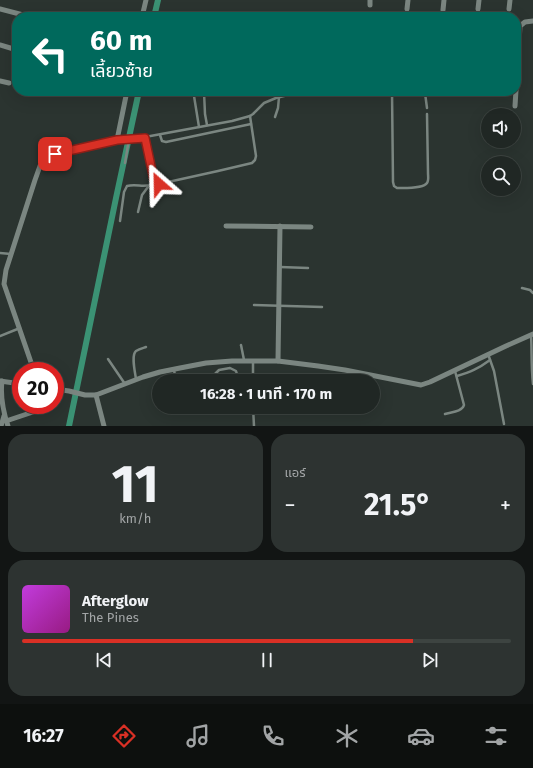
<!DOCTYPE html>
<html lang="th">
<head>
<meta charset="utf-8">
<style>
  body { margin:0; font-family:"Fira Sans","Noto Sans Thai",sans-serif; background:#2d3331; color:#f1f3f6; height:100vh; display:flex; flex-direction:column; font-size:15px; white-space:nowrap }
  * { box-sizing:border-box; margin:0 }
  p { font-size:13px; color:#a2a5a6 }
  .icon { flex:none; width:22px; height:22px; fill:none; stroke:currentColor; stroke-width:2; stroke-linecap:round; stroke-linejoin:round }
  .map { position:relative; height:426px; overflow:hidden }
  .drawer { display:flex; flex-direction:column; gap:8px; padding:8px; background:#121514; flex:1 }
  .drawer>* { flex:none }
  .hud { position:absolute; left:12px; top:12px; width:509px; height:84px; border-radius:16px; box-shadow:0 4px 16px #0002,0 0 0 1px #3d4441; background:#00695c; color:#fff; overflow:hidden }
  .buttons { position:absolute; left:481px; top:108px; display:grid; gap:8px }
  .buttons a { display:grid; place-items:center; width:40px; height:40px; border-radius:50%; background:#202724; box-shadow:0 4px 16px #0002,0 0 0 1px #3d4441; font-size:20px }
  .speed { position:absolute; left:12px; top:362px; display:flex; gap:8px; font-size:20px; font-weight:700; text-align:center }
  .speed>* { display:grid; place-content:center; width:52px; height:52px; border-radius:50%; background:#202724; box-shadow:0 4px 16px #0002,0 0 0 1px #3d4441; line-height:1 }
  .speed .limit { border:6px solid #d22; background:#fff; color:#111 }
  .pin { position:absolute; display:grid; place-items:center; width:34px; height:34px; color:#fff; margin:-17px; border-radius:8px; box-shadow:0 2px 6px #0006 }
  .me { position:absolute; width:44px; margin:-22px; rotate:335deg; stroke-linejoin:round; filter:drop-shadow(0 0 3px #0008) }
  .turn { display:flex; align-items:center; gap:14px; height:84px; padding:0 12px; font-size:18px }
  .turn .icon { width:52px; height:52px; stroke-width:2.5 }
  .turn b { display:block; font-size:28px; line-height:34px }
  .big { font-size:30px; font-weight:700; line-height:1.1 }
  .drawer .tile { flex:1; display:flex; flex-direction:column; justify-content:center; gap:6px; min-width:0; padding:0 14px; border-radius:16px; background:#2d3331 }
  .drawer .dial { align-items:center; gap:0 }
  .dial b { font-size:52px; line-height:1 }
  .song { display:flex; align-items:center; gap:12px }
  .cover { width:48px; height:48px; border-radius:6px; background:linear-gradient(135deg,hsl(290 70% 55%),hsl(310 70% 35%)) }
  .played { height:4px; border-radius:2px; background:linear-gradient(90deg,#d93025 80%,#3d4441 80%) }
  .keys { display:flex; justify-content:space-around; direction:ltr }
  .heat { display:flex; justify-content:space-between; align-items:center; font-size:22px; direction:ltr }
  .drawer .tiles { flex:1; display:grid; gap:8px; grid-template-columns:1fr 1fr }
  .tile:last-child { grid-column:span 2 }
  .trip { position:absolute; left:152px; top:374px; width:228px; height:40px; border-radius:20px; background:#202724; box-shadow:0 4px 16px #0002,0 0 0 1px #3d4441; font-weight:700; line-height:40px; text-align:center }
  .tab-bar { display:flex; height:64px; justify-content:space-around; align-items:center; background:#0d100e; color:#a2a5a6 }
  .tab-bar .icon { width:28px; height:28px }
  .tab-bar .selected { color:#d93025 }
  .tab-bar b { font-size:18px; color:#f1f3f6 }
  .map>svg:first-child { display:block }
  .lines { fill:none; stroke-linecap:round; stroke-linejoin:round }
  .canal { stroke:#3b9274; stroke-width:6 }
  .service { stroke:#7b8681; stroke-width:2.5 }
  .minor { stroke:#7b8681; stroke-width:5 }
  .route-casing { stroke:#8d1f18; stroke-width:10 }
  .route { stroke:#d93025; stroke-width:7 }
</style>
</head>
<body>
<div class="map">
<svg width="533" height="426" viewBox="0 0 533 426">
  <rect width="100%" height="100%" fill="#2b3430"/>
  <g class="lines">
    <g class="canal">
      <polyline points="154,17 158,0"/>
      <polyline points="69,426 116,198 139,91"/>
    </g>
    <g class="service">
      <path d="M 392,91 L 393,182 L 394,186 L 397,188 C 404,188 423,189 427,183 C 429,180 428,176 428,173 L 427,114"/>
      <polyline points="399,91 423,92 425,93 427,108"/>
      <polyline points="204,92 205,114 207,125"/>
      <polyline points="194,96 199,127"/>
      <polyline points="275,117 278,108 279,97"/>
      <polyline points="160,135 162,141 166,142 251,124"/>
      <polyline points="145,137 154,180 156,183 159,184 218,171 252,163 255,160 256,156 250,116"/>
      <polyline points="117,140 145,137 232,121 250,116 253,114 264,103 276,98 292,94 320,91"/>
      <polyline points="125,163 129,139"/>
      <polyline points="138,212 142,195 148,187"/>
      <path d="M 120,221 L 124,192 L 127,186 C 137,183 145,189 156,183"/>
      <polyline points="0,253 11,254"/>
      <polyline points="280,267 308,268"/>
      <polyline points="522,288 530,290 533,293"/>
      <polyline points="254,305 322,307"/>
      <path d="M 531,335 C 532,351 531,367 533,384"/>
      <polyline points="0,336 20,328"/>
      <polyline points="241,345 244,360"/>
      <polyline points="488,354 494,371 504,424"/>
      <polyline points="108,359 125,384"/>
      <polyline points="253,362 253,381"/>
      <polyline points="174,370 176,381"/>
      <path d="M 457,376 C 470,372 478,369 490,360"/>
      <polyline points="207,377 207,381"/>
      <path d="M 136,379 C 135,372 131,355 136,351 C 139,349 143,348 146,347"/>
      <polyline points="194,379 213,376 219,370 230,368 236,371 239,381"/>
      <polyline points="176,381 189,380"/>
      <polyline points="181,407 182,412"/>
      <polyline points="213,407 219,408 223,407"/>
      <polyline points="253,407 254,426"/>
      <path d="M 445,414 C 451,412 462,412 464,405 L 455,371"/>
    </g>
    <g class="minor">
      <polyline points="370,5 370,0"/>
      <polyline points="0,9 31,17"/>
      <polyline points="407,9 408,0"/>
      <polyline points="478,9 479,0"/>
      <polyline points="509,9 510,0"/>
      <polyline points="443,10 444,0"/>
      <polyline points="142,17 146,0"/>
      <polyline points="0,45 17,50"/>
      <polyline points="0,81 9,83"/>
      <polyline points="515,106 520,26 525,22 533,21"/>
      <polyline points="226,226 311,227"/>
      <polyline points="278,361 280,226"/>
      <polyline points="34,371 4,284 6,270 35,180 40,166 45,159 55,154 117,140 127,91"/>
      <polyline points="0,381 21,384"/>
      <path d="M 2,381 C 0,397 3,411 8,426"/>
      <polyline points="55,389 69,391 85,395 96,395 143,377 160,372 180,368 206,363 232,361 278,361 318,366 345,370 421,385 430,382 506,346 533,334"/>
      <polyline points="96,395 104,426"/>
      <polyline points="6,421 33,412 38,410 40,405"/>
      <polyline points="1,426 4,416"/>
    </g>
  </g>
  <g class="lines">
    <g class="route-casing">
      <polyline id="route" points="55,154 117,140 145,138 154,180 156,183 159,184"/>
    </g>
    <use href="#route" class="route"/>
  </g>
</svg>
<div class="buttons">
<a><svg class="icon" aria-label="sound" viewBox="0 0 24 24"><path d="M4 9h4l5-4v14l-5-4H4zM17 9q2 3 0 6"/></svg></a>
<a><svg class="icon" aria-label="search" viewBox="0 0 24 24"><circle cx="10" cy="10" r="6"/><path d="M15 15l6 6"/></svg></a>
</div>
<div class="speed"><div class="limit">20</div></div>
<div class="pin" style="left:55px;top:154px;background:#d93025"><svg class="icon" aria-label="arrive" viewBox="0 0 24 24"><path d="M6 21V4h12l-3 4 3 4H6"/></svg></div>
<svg class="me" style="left:159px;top:184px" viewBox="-20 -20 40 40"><path d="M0-17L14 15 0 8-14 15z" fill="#d93025" stroke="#fff" stroke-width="4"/></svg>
<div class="trip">16:28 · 1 นาที · 170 m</div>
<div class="hud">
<div class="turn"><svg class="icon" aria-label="left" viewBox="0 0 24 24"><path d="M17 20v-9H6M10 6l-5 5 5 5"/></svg><div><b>60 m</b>เลี้ยวซ้าย</div></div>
</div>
</div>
<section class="drawer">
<div class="tiles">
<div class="tile dial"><b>11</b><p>km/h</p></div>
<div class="tile"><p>แอร์</p>
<div class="heat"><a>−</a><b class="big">21.5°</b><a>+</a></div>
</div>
<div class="tile">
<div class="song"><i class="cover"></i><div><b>Afterglow</b><p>The Pines</p></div></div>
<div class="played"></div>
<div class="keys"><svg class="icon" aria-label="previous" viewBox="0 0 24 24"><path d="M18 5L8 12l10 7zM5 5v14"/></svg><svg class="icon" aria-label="pause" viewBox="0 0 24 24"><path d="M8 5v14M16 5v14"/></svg><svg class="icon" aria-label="next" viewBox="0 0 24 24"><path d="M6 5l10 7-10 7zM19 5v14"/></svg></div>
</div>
</div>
</section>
<nav class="tab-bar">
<b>16:27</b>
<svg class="icon selected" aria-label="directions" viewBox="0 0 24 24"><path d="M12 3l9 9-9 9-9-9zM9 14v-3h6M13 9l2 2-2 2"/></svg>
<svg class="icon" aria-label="music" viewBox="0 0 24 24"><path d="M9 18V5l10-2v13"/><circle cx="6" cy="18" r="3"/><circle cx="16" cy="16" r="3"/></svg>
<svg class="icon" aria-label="phone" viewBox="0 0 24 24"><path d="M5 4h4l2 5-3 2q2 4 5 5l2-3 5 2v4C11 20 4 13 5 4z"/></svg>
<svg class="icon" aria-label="climate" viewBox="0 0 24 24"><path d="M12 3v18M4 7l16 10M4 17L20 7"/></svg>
<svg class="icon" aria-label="car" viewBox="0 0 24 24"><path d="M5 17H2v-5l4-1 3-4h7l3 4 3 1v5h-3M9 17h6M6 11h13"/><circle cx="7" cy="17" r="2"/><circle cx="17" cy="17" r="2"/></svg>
<svg class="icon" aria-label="filters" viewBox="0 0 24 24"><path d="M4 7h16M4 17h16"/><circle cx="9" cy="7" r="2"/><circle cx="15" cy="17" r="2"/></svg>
</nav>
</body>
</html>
